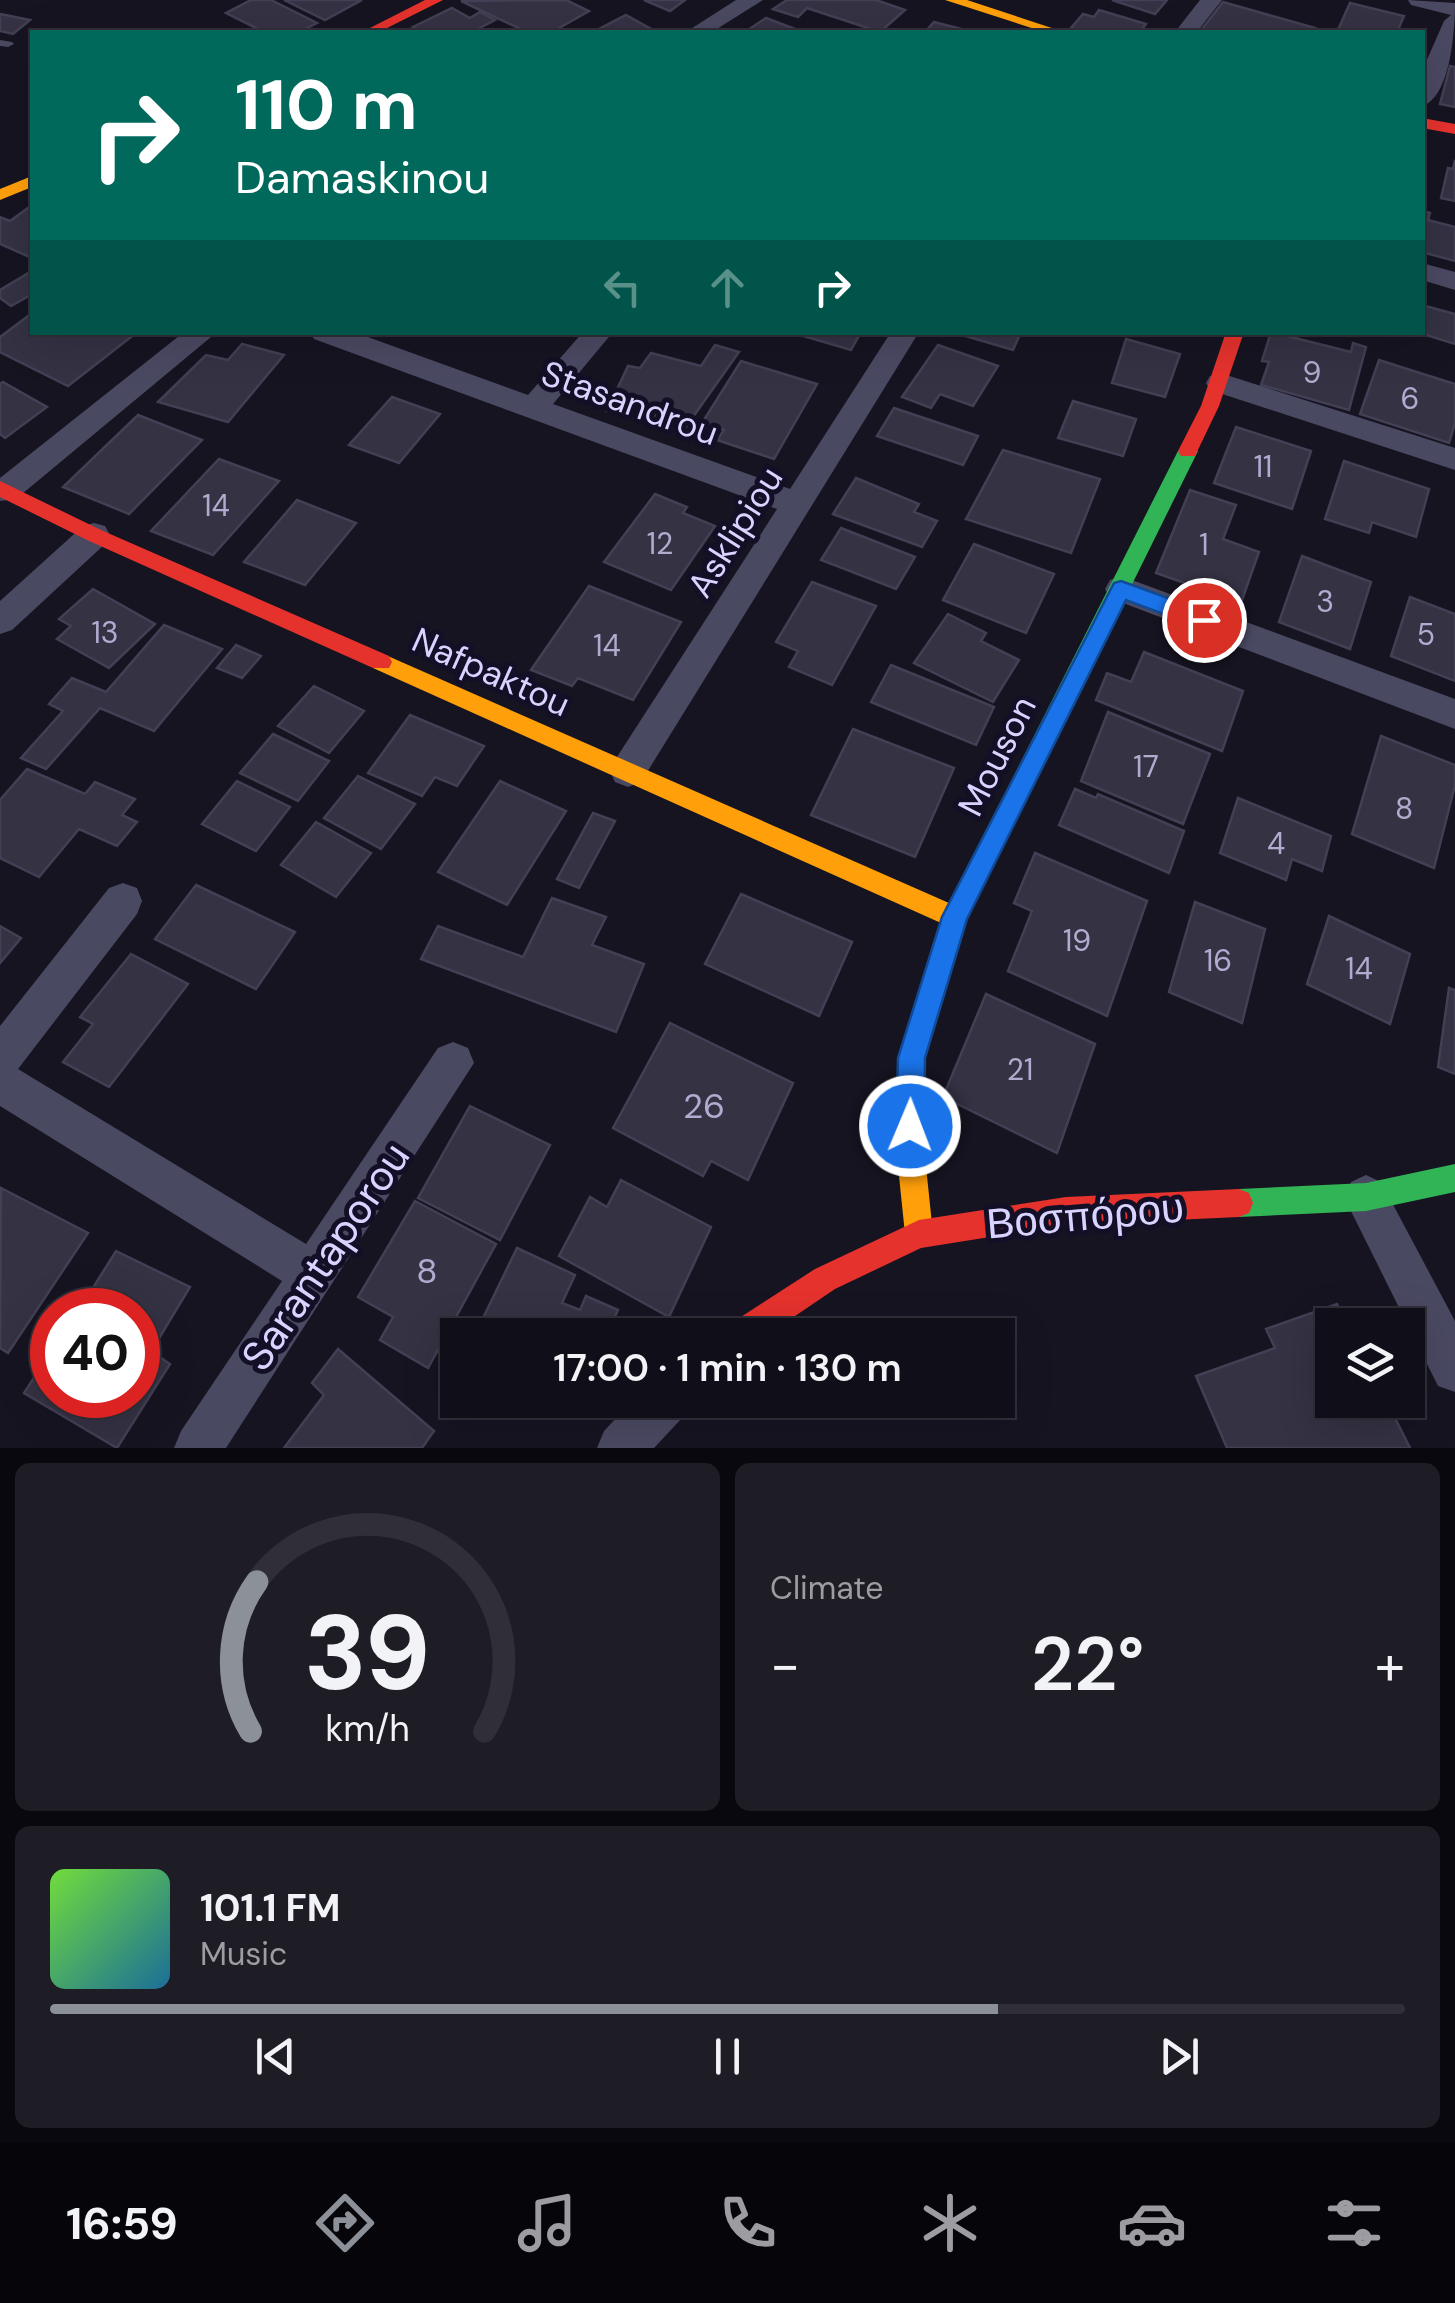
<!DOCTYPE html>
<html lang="en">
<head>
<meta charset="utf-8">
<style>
  body { margin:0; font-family:"DM Sans",sans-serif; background:#1e1d26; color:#f1f3f6; height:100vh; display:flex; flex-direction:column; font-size:38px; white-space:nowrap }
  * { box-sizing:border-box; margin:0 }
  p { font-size:32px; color:#9c9ca2 }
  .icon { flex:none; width:55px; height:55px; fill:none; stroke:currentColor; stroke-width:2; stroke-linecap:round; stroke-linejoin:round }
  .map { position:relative; height:1448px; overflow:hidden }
  .drawer { display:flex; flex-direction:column; gap:15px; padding:15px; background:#09080e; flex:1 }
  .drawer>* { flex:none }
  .hud { position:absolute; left:30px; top:30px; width:1395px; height:305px; border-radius:0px; box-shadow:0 10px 40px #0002,0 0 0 2px #302f38; background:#00695c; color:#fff; overflow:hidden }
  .controls { position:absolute; left:1315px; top:1308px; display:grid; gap:20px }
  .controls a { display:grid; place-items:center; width:110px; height:110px; border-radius:0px; background:#100f19; box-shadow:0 10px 40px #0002,0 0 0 2px #302f38; font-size:50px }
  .speed { position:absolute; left:30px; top:1288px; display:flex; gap:20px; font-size:50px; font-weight:700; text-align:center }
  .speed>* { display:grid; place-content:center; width:130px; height:130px; border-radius:50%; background:#100f19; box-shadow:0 10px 40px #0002,0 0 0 2px #302f38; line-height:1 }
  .speed .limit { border:15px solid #d22; background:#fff; color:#111 }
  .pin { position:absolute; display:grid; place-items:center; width:85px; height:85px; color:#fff; margin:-42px; border:5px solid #fff; border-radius:50%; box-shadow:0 2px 10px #0007 }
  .me { position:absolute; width:110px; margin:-55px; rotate:1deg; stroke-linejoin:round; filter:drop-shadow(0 0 8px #0008) }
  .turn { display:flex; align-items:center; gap:35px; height:210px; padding:0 40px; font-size:45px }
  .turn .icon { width:130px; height:130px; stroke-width:2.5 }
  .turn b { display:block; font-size:70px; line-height:85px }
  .lanes { display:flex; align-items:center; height:95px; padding:0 40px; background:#0003; justify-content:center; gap:50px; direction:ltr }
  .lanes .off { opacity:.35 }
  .big { font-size:75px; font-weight:600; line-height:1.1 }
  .drawer .widget { flex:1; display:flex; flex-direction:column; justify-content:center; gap:15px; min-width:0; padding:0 35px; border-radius:15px; background:#1e1d26 }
  .drawer .dial { align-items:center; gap:0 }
  .dial svg { height:260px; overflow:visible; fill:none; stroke:#302f38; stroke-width:7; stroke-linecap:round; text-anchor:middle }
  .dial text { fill:#f1f3f6; stroke:none }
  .song { display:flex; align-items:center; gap:30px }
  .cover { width:120px; height:120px; border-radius:15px; background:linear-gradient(135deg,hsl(100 70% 55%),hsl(200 70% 35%)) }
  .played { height:10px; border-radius:5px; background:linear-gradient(90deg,#8c9099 70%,#302f38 70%) }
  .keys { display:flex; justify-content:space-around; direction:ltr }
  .heat { display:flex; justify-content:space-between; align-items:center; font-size:55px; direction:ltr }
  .drawer .tiles { flex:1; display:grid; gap:15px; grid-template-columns:1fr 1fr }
  .widget:last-child { grid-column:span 2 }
  .trip { position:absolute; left:440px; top:1318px; width:575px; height:100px; border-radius:0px; background:#100f19; box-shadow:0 10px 40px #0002,0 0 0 2px #302f38; font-weight:600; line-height:100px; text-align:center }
  .tabs { display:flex; height:160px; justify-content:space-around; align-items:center; background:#06060a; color:#9c9ca2 }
  .tabs .icon { width:70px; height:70px }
  .tabs .active { color:#8c9099 }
  .tabs b { font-size:45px; color:#f1f3f6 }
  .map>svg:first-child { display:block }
  .building { fill:#343243; stroke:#433f54; stroke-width:2.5 }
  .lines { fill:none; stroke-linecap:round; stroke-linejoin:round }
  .lane { fill:#4a4962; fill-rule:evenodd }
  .street { fill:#4a4962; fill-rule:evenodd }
  .fast { fill:#30b455; fill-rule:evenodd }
  .slow { fill:#ff9f0a; fill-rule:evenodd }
  .jam { fill:#e5322d; fill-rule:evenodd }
  .route { fill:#1a73e8; stroke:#114b97; stroke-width:2.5 }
  .labels { text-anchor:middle; stroke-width:10; stroke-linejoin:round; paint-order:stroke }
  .number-label { font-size:30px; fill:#b0acd0 }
  .street-label { font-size:35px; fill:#d9d4ff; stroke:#130f26 }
  .near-number-label { font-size:35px; fill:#b0acd0 }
  .near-street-label { font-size:42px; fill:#d9d4ff; stroke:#130f26 }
</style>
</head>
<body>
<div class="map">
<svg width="1455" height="1448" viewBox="0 0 1455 1448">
  <rect width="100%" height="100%" fill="#161421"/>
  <g class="building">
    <polygon points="251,0 271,0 317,23 299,32 264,32 226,13"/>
    <polygon points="284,0 357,0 360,1 325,20"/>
    <polygon points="566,0 589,11 552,32 527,32 461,1"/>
    <polygon points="644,0 685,0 670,11"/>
    <polygon points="787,0 876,0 905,10 880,32 807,8 798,17 773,9"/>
    <polygon points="1112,0 1167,0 1155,14"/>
    <polygon points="1223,2 1315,28 1312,32 1202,29"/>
    <polygon points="1350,3 1404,16 1397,32 1337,32"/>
    <polygon points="452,8 470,18 480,12 495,20 472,32 423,32 413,27"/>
    <polygon points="1099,10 1146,24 1140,32 1088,32 1071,28 1083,14 1094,17"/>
    <polygon points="0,14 30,20 13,34 0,31"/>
    <polygon points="626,15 653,30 593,32"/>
    <polygon points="766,18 803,32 745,32"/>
    <polygon points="934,22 973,32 925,32"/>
    <polygon points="1450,66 1455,67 1455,107 1440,104"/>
    <polygon points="1455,160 1455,201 1441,198 1448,168 1453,169"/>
    <polygon points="32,205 32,258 0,244 0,217 10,221"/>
    <polygon points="1422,211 1430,213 1428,220 1455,227 1455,261 1422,252"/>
    <polygon points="30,272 32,294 11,306 0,298 0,290"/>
    <polygon points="1422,305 1455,314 1455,344 1417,332 1422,332"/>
    <polygon points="32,313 32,332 121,332 131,337 68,386 0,352 0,337"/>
    <polygon points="790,332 861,332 851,350"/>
    <polygon points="952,332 1021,332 1013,350"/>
    <polygon points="1271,332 1351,352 1353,343 1366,347 1349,410 1261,385 1269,362 1262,361"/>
    <polygon points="1126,339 1180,354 1165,397 1112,383"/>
    <polygon points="242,344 284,355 228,422 158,402 206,355 228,360"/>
    <polygon points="715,345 739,352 683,431 607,411 628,366 640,368 651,353 701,366"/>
    <polygon points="938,345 998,366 973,406 940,394 931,408 902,397"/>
    <polygon points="1379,360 1455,384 1455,423 1449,443 1360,414"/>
    <polygon points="741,361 817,384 774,459 717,440 724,430 702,423"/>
    <polygon points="3,382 47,407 5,438 0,434 0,384"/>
    <polygon points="392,397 440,414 399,463 349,445"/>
    <polygon points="1073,401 1136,419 1123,456 1058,438"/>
    <polygon points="894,408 978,436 963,465 877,436"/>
    <polygon points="138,415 202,440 129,514 63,487"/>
    <polygon points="1236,427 1311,451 1292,509 1214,483"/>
    <polygon points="1003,450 1100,479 1071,553 966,519"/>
    <polygon points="219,459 279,481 213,555 151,531"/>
    <polygon points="1344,461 1429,489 1416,537 1372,522 1369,533 1325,519"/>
    <polygon points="856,478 919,504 914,512 937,521 922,547 833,514"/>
    <polygon points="1190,490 1236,505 1223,539 1259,552 1241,603 1156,573"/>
    <polygon points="655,494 687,507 683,513 715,526 671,590 604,562"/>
    <polygon points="297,500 356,523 305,585 244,562"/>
    <polygon points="841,528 915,557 896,589 821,560"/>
    <polygon points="974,544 1054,574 1026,633 943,600"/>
    <polygon points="1302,556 1371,582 1350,649 1279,622"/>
    <polygon points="812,582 876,606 832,685 789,667 798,651 776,642"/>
    <polygon points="589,586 681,622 633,700 578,678 572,686 531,670"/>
    <polygon points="93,589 155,624 109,668 57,639 71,626 59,619"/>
    <polygon points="1410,597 1455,614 1455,681 1391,656"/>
    <polygon points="948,614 986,633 981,641 1019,660 993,702 914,663"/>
    <polygon points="164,625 222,649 154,731 100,708 46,769 21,758 63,711 49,704 72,678 106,692"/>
    <polygon points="236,645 261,656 242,678 217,668"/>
    <polygon points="1144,652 1243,691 1222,751 1096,700 1107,673 1131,682"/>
    <polygon points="891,665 994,707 976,745 871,702"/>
    <polygon points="314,686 364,711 329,753 278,726"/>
    <polygon points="1108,712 1210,754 1183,824 1081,781"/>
    <polygon points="410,715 484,746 457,786 435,777 422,796 368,773"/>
    <polygon points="853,729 954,768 915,857 811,815"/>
    <polygon points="273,734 329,761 298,801 240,773"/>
    <polygon points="1381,736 1455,765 1455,785 1434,868 1352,834"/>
    <polygon points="27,769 85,794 95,782 135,799 122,815 137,822 117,846 79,829 39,877 0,858 0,800"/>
    <polygon points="358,776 415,804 381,849 324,818"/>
    <polygon points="237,781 290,807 256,851 202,824"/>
    <polygon points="500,781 566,811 507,905 438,872"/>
    <polygon points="1075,789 1096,798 1098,794 1184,831 1169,873 1059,825"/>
    <polygon points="1238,798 1331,836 1322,871 1292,859 1286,880 1220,853"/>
    <polygon points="593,813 615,821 579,888 557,879"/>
    <polygon points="316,822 371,853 336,897 281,865"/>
    <polygon points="1035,853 1147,901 1107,1016 1008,971 1032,911 1014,903"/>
    <polygon points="196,885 295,932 256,989 155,939"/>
    <polygon points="741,894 852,942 819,1016 705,964"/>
    <polygon points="552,898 606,917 592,945 644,964 616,1032 421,959 438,926 523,957"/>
    <polygon points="1195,902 1265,929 1242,1023 1169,992"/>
    <polygon points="1329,916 1410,954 1390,1024 1307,984"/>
    <polygon points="0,926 21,938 0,963"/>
    <polygon points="131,954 188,984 109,1087 63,1062 93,1024 80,1017"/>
    <polygon points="1449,988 1455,990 1455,1074 1438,1067"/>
    <polygon points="986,994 1095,1044 1057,1153 943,1097"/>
    <polygon points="670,1023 793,1083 748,1180 711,1161 703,1176 613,1128"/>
    <polygon points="470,1106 550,1145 500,1240 418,1198"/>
    <polygon points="621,1180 711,1227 669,1317 559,1256 590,1197 607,1207"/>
    <polygon points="1,1188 88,1233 8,1353 0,1348"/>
    <polygon points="415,1201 496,1244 428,1368 380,1340 393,1317 358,1297"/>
    <polygon points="517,1248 575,1275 562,1303 580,1310 586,1296 618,1310 607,1335 496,1335 500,1325 484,1316"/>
    <polygon points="116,1251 190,1287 152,1350 138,1342 138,1310 79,1310"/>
    <polygon points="1337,1304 1348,1325 1332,1325 1332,1400 1386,1400 1410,1448 1227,1448 1196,1376 1275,1348 1266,1329"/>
    <polygon points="138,1342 170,1364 117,1448 24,1393 52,1350 52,1395 138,1395"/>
    <polygon points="338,1349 434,1431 422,1448 284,1448 324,1395 312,1383"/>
    <polygon points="504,1400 550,1400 542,1418"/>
  </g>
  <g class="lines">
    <polygon class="lane" points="0,40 12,42 14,44 8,47 0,46"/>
    <g class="street">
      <polygon points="736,0 763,0 712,32 686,32"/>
      <polygon points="1200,0 1222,0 1197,32 1175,32"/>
      <path d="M 1408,0 L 1455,3 C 1455,28 1451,98 1422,106 L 1422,71 L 1444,21 L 1451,15 L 1411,5 Z"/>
      <polygon points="1422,263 1455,272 1455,290 1422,280"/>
      <polygon points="184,332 217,332 16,499 0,501 0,478"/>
      <polygon points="310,332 354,332 528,395 583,332 613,332 553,404 790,489 891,332 919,332 641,782 628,787 615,782 610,771 615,760 777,509 314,339"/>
      <polygon points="1220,373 1455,448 1455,470 1210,390 1206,383 1210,376"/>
      <polygon points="94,523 105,526 110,535 105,544 12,630 0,634 0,601 83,526"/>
      <polygon points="1121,576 1455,699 1455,729 1110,598 1105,589 1110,580"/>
      <polygon points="123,883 137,888 142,901 137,914 18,1069 306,1244 438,1048 453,1042 468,1048 474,1063 226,1448 174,1448 181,1431 282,1281 0,1106 0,1026 109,888"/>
      <polygon points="1366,1175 1381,1182 1455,1321 1455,1392 1438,1386 1344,1197 1351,1182"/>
      <polygon points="633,1400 690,1400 683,1417 654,1448 597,1448 604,1431"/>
    </g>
    <g class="fast">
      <polygon points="1188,444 1198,451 1004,843 996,846 988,843 984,835 988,827 1178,451"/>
      <polygon points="1455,1164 1455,1192 1366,1211 1239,1217 1229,1213 1225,1203 1229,1193 1239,1189 1366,1183"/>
    </g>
    <g class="slow">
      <polygon points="945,0 967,0 1064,32 1044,32"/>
      <polygon points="32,176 32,187 0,200 0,189"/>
      <polygon points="381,653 949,903 988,827 996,824 1004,827 1008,835 967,919 924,1058 924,1147 933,1234 929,1244 919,1248 909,1244 905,1234 896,1147 898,1058 941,923 373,668 370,662 373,656"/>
    </g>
    <g class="jam">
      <polygon points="425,0 443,0 379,32 362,32"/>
      <polygon points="1422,118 1455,124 1455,134 1422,128"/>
      <polygon points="1226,332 1244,332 1219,406 1195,456 1181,456 1178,451 1201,406"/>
      <polygon points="0,481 101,530 389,656 392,662 389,668 373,668 87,540 0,497"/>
      <polygon points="1239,1189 1249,1193 1253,1203 1249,1213 1239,1217 1066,1225 921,1248 835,1289 767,1335 726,1335 730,1324 815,1269 919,1220 1066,1197"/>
    </g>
  </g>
  <polygon class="route" points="1121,581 1212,614 1215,620 1204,629 1126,600 967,919 925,1058 924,1126 920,1136 910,1140 900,1136 896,1126 898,1058 942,917 1114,583"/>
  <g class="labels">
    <g class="number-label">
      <text x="1312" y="383">9</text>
      <text x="1410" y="409">6</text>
      <text x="1263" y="477">11</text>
      <text x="216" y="516">14</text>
      <text x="660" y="554">12</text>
      <text x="1204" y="555">1</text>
      <text x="1325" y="612">3</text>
      <text x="105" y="643">13</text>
      <text x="1426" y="645">5</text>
      <text x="607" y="656">14</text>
      <text x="1146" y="777">17</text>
      <text x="1404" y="819">8</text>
      <text x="1276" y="854">4</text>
      <text x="1077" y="951">19</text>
      <text x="1218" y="971">16</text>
      <text x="1359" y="979">14</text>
      <text x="1020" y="1080">21</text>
    </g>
    <g class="street-label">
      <text transform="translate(630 403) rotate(20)" y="12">Stasandrou</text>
      <text transform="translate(735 532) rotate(-58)" y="12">Asklipiou</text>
      <text transform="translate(491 672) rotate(24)" y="12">Nafpaktou</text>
      <text transform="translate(997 756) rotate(-63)" y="12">Mouson</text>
    </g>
    <g class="near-number-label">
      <text x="704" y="1118">26</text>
      <text x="427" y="1283">8</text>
    </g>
    <g class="near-street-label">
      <text transform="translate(1085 1215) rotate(-5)" y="15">Βοσπόρου</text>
      <text transform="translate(325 1256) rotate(-56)" y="15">Sarantaporou</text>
    </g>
  </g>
</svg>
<div class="controls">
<a><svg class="icon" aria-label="layers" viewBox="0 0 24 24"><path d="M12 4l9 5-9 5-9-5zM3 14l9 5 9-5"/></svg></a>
</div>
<div class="speed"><div class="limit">40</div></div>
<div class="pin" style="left:1204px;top:620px;background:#d93025"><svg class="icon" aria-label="arrive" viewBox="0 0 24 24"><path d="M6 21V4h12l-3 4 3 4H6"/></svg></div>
<svg class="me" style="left:910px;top:1126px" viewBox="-20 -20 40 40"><circle r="17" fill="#1a73e8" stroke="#fff" stroke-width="3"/><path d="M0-11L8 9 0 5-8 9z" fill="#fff"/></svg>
<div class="trip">17:00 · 1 min · 130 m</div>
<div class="hud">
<div class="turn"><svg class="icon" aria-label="right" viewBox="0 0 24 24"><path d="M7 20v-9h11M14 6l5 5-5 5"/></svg><div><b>110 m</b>Damaskinou</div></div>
<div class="lanes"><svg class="icon off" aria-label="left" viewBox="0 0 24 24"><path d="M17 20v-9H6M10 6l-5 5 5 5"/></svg><svg class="icon off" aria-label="ahead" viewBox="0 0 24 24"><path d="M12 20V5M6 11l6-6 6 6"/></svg><svg class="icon" aria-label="right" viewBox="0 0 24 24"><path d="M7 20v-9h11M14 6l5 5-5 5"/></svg></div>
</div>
</div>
<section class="drawer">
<div class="tiles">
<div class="widget dial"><svg viewBox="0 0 100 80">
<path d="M14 69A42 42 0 1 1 86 69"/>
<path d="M14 69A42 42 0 0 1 16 23" stroke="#8c9099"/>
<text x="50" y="56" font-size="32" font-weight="700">39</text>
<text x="50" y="72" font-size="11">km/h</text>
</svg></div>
<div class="widget"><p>Climate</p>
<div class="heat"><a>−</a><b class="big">22°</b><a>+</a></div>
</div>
<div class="widget">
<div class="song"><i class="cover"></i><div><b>101.1 FM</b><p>Music</p></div></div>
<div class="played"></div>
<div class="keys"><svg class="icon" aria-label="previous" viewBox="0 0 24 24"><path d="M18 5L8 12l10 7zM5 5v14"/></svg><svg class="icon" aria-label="pause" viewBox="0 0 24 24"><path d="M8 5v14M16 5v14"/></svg><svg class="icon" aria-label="next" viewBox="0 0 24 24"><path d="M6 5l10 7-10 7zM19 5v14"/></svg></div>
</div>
</div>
</section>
<nav class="tabs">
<b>16:59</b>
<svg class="icon active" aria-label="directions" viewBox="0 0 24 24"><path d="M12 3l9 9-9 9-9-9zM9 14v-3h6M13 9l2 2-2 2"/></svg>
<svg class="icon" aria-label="music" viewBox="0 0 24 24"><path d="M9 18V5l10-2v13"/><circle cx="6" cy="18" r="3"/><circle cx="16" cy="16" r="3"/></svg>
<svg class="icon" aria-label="phone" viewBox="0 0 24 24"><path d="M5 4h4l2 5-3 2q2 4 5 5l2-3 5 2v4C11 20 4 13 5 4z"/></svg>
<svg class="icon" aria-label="climate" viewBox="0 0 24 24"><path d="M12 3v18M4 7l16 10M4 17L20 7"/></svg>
<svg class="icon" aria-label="car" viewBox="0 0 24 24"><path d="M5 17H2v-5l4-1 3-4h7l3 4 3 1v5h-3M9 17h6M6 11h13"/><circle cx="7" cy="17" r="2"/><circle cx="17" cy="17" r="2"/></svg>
<svg class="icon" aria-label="filters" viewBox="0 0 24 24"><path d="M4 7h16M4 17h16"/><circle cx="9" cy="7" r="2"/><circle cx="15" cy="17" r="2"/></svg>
</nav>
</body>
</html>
